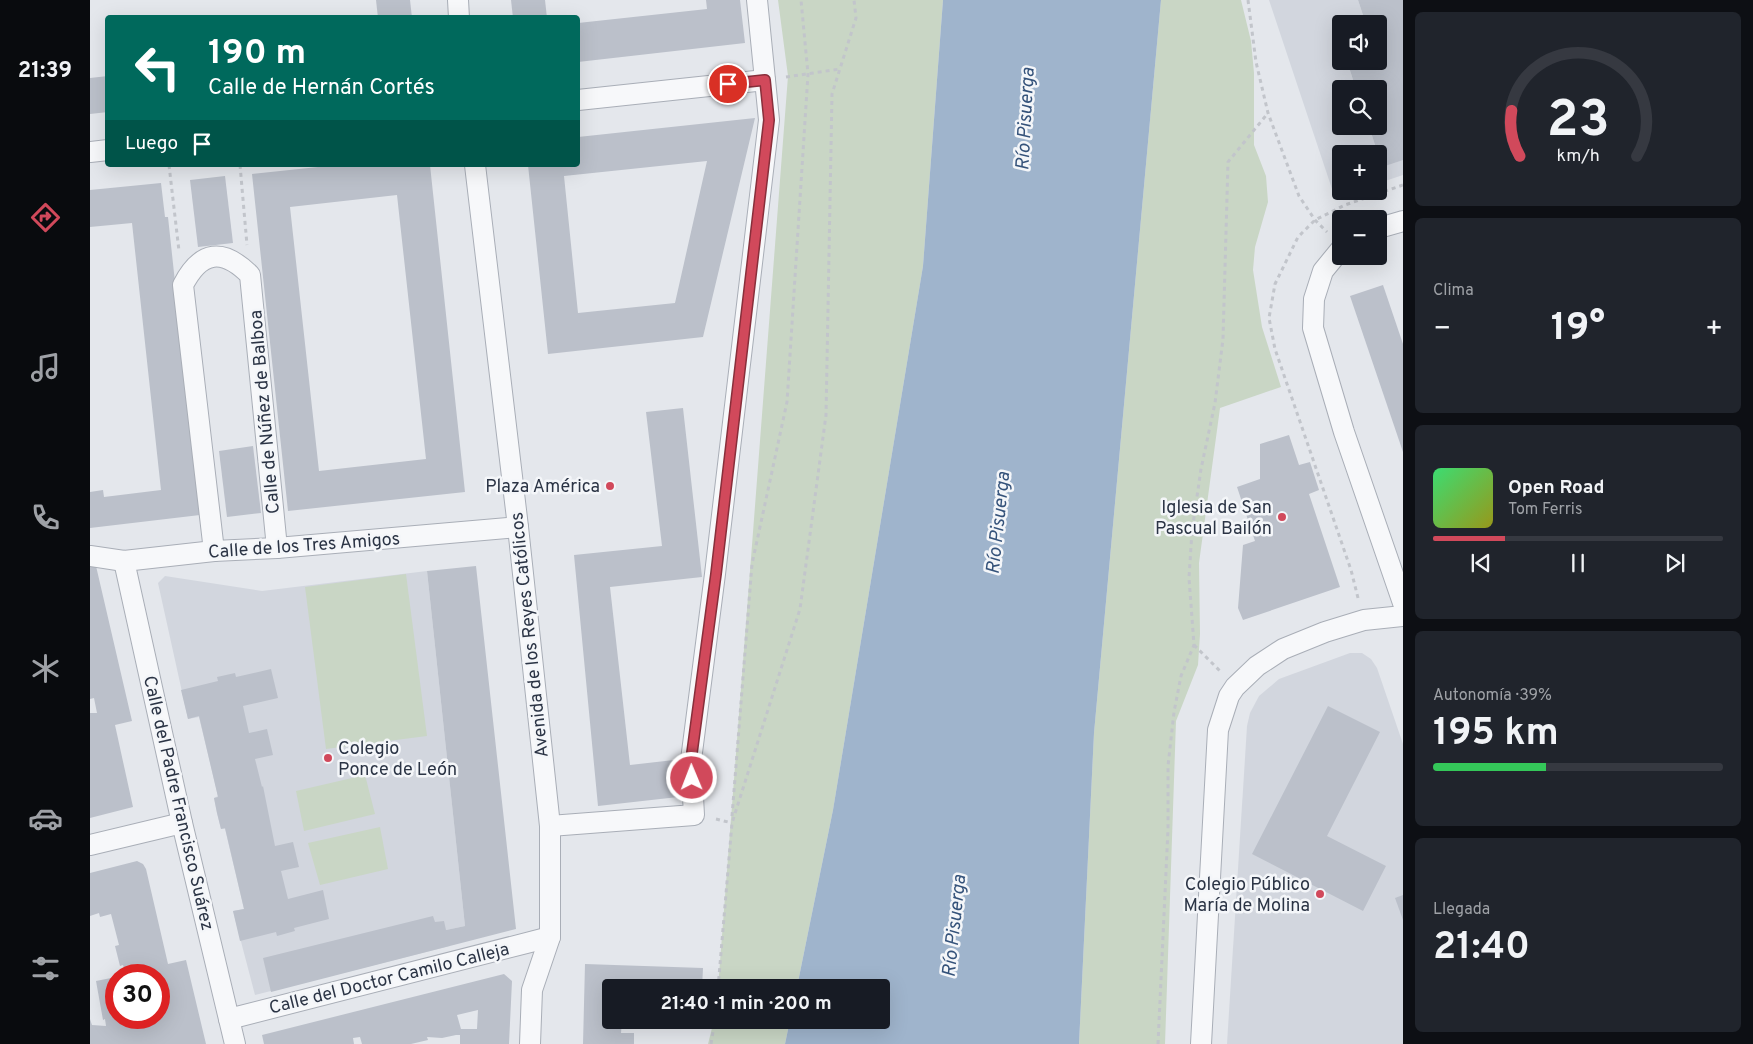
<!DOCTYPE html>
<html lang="es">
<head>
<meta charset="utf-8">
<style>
  body { margin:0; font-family:Overpass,sans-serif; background:#20242c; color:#f1f3f6; height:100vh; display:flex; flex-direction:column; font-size:19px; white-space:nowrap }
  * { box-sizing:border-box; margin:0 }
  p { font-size:16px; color:#9ea1a6 }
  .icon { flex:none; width:28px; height:28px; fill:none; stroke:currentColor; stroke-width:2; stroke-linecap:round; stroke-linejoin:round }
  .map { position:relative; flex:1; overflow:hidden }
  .side { display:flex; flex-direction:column; gap:12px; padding:12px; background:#0d0f14; width:350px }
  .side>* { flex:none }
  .hud { position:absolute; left:15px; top:15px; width:475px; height:152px; border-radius:5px; box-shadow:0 5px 20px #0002; background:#00695c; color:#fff; overflow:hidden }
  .controls { position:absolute; left:1242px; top:15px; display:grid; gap:10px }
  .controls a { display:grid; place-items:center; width:55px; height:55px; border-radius:5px; background:#171b24; box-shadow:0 5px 20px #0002; font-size:25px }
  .speed { position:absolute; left:15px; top:964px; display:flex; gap:10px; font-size:25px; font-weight:700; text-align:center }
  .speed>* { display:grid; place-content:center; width:65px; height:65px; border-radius:50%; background:#171b24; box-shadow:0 5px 20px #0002; line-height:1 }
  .speed .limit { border:8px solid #d22; background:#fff; color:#111 }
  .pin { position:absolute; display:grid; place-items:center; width:42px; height:42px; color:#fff; margin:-21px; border:2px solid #fff; border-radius:50%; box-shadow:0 1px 5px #0007 }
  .me { position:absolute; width:55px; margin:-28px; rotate:359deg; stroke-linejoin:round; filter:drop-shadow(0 0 4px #0008) }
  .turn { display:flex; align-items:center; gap:18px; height:105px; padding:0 20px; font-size:22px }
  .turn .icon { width:65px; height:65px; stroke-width:2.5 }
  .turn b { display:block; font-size:35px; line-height:42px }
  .then { display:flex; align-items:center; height:48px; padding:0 20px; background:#0003; gap:10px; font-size:19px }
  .big { font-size:38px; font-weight:700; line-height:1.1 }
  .side .tile { flex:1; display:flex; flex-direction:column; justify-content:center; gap:8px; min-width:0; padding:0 18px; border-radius:8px; background:#20242c }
  .side .dial { align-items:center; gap:0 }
  .dial svg { height:130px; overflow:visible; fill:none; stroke:#363941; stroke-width:7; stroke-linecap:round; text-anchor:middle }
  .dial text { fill:#f1f3f6; stroke:none }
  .song { display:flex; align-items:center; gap:15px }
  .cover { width:60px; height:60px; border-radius:8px; background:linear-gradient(135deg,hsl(140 70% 55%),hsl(60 70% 35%)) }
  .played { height:5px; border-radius:2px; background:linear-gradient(90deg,#d1495b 25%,#363941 25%) }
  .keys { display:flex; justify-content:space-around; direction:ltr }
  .heat { display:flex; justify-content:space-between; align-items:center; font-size:28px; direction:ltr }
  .charge { height:8px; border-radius:4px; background:linear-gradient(90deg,#34c759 39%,#363941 0) }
  .trip { position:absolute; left:512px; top:979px; width:288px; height:50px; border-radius:5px; background:#171b24; box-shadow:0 5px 20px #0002; font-weight:700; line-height:50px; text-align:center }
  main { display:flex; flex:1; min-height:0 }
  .dock { display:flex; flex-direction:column; width:90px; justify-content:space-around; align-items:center; background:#090b0e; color:#9ea1a6 }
  .dock .icon { width:35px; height:35px }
  .dock .current { color:#d1495b }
  .dock b { font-size:22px; color:#f1f3f6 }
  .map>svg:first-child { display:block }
  .built { fill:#d2d6de }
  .green { fill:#c9d6c5 }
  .water { fill:#9fb4cc }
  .building { fill:#bbc0ca; fill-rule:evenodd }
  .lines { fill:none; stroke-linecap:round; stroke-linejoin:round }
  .street-casing { stroke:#a9aeb7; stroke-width:22 }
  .path { stroke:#c2c5cb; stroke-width:3; stroke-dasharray:4 4; stroke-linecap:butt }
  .street { stroke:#f7f8fa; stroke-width:20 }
  .route-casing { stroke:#882f3b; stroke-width:12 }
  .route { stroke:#d1495b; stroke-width:9 }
  .poi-dot { fill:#d1495b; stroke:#f4f6f9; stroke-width:2 }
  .labels { text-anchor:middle; stroke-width:5; stroke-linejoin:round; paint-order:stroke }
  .street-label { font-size:18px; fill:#2b3445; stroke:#f4f6f9 }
  .poi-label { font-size:18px; fill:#2b3445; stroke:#f4f6f9; text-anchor:end }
  .water-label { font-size:19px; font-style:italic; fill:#34527a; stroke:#f4f6f9 }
</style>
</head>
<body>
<main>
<nav class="dock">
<b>21:39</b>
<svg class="icon current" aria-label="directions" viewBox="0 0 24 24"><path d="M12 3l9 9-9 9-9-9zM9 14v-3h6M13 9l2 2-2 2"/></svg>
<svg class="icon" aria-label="music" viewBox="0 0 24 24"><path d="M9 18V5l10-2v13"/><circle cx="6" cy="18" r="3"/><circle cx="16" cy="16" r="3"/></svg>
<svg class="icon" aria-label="phone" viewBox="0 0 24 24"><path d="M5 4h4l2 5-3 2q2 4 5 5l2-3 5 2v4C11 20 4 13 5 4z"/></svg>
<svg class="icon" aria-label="climate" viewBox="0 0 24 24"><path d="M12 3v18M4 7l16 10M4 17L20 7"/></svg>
<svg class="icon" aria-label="car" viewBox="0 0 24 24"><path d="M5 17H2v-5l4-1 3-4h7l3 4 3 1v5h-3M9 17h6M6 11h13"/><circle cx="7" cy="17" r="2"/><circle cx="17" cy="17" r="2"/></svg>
<svg class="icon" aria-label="filters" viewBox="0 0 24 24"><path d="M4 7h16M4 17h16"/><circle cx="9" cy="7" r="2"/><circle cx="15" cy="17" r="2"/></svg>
</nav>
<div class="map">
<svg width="1313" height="1044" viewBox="0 0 1313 1044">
  <rect width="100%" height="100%" fill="#e4e7ec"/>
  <g class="built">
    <polygon points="1179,0 1268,0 1276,24 1251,24 1251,61 1257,61 1266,89 1251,89 1251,126 1279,126 1288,154 1251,154 1251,191 1265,191 1245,198"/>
    <polygon points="1289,156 1313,160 1313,175 1289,183"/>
    <polygon points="337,571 375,926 356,930 360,946 165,995 143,911 154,909 135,829 131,829 127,813 124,798 128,796 109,717 98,719 68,583 75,576 172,591"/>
    <polygon points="1260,653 1272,653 1281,659 1287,668 1313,744 1313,1044 1137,1044 1157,726 1160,713 1169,696 1189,679"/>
  </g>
  <g class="green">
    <polygon points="688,0 853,0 833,266 743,810 707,987 628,988 698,76"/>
    <polygon points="1071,0 1151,0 1161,41 1164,73 1164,145 1176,176 1178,202 1165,247 1163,270 1172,327 1191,387 1130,408 1109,563 1110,634 1108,665 1086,721 1075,1044 989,1044 1004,733"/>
    <polygon points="316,574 337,736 236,749 215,587"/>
    <polygon points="275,775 285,814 214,831 206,791"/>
    <polygon points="290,827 298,869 230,885 218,843"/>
    <polygon points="624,1020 700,1020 695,1044 618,1044"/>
  </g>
  <polygon class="water" points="853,0 1071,0 1004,733 989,1044 695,1044 700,1020 791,1020 791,988 707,987 743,810 833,266"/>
  <g class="building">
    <polygon points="286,0 320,0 322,18 288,18"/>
    <polygon points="421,0 455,0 457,18 423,18"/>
    <polygon points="616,0 650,0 655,43 488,62 488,23 617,9"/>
    <polygon points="1268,0 1313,0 1313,160 1292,167 1279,126 1289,126 1289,89 1266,89 1257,61 1289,61 1289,24 1276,24"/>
    <polygon points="18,76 18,112 0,114 0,78"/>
    <path d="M 665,118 L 613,337 L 458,354 L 438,165 L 488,165 L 488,137 ZM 617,161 L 585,303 L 488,313 L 474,176 Z"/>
    <path d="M 247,165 L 340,165 L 375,492 L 198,511 L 162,174 ZM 307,195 L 336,459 L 229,471 L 200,207 Z"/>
    <polygon points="135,176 143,243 108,247 100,180"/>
    <polygon points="71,183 75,217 78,217 110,515 0,528 0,492 13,490 14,497 71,490 42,223 0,227 0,190"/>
    <polygon points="1293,285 1313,344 1313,452 1260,296"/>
    <polygon points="593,408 612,577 520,587 540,765 584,760 588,797 508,806 484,555 572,546 556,412"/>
    <polygon points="1199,435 1209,465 1220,462 1229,490 1219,494 1250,587 1153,620 1148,608 1153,545 1165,541 1147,487 1170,479 1170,444"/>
    <polygon points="163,446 171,513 137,517 129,451"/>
    <polygon points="0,565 6,566 42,721 25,725 43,807 0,818 0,713 7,713 4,698 0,699"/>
    <polygon points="386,566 426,929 181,992 173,958 343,916 345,922 354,921 356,930 375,926 337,571"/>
    <polygon points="181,669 188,698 153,706 159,733 177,729 183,755 165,759 172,787 173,786 185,846 203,842 209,867 191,871 198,899 233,890 239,919 204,928 205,931 187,936 186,932 150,941 143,911 154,909 135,828 131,829 127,813 124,798 128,797 109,716 98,719 91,690 128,681 127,677 145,673 146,677"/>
    <polygon points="1238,706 1290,732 1237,836 1296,866 1273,911 1162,854"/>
    <polygon points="47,861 53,864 56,869 78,964 96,960 116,1044 0,1044 0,1019 2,1025 16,1026 15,1019 13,1020 6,981 26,977 26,1018 69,1018 69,975 36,975 33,965 30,966 25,946 29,945 21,914 10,917 9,913 0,916 0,873"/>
    <polygon points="1313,895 1313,920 1305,898"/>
    <polygon points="495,964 613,968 612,988 521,988 521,1020 532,1020 531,1033 544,1033 544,1044 493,1044"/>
    <path d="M 414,974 L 422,981 L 419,1044 L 370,1044 L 370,1035 L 366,1035 L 352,1038 L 337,1037 L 338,1040 L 321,1044 L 272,1044 L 270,1037 L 263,1038 L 264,1044 L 174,1044 L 172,1035 ZM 388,1010 L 387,1029 L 371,1029 L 367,1015 Z"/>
  </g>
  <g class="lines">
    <g class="street-casing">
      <g id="street">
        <polyline points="368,0 369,18"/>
        <polyline points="488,100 675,80"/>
        <polyline points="0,152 18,150"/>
        <polyline points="385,165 428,527 460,826 460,937 442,990 440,1044"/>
        <polyline points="1289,228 1313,221"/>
        <polyline points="1251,249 1233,271 1224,299 1223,328 1254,432 1313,603"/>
        <path d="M 124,551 L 93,285 C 111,250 133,248 160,275 L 187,548"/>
        <polyline points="0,556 34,561 124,551 187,548 428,527"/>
        <polyline points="34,561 92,823 145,1044"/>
        <polyline points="460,826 604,815 601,760 625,574 679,120 667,0"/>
        <polyline points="0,845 92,823"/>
        <polyline points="139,1019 460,937"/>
        <polyline points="1111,1044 1128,730 1139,696 1145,687 1167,666 1193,649 1235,632 1274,620 1313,616"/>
      </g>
    </g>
    <g class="path">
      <polyline points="1158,0 1166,62 1178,113 1209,196 1225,220 1237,232"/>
      <polyline points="696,77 750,69"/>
      <polyline points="79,165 89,251"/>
      <polyline points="150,165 157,245"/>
      <polyline points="1268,598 1261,570 1185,349 1179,318 1185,284 1208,237 1225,220 1255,205 1313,185"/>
      <polyline points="1104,645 1130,671"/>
      <polyline points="642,816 662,564 697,402 718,74 711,0"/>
      <polyline points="626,819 642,823"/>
      <polyline points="628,988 642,823 710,609 736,415 742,94 766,18 764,0"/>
      <polyline points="621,1044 625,1020"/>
      <polyline points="1068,1044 1078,829 1078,766 1084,712 1091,676 1104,645 1099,578 1102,531 1111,469 1125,403 1133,339 1138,162 1178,113"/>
    </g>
    <use href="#street" class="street"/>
  </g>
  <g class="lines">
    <g class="route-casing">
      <polyline id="route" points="602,778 601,760 626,574 679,120 675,80 638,84"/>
    </g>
    <use href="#route" class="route"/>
  </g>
  <g class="poi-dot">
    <circle cx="520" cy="486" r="5"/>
    <circle cx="1192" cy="517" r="5"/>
    <circle cx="238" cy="758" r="5"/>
    <circle cx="1230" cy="894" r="5"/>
  </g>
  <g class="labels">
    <g class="street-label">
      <text transform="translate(174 412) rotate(-95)" y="6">Calle de Núñez de Balboa</text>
      <text transform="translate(214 545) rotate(-4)" y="6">Calle de los Tres Amigos</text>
      <text transform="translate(439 635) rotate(-96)" y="6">Avenida de los Reyes Católicos</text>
      <text transform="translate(89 803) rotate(77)" y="6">Calle del Padre Francisco Suárez</text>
      <text transform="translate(299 978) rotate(-14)" y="6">Calle del Doctor Camilo Calleja</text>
    </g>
    <g class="poi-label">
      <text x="510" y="492">Plaza América</text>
      <text x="1182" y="513">Iglesia de San<tspan x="1182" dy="21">Pascual Bailón</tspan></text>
      <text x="248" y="754" text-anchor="start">Colegio<tspan x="248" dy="21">Ponce de León</tspan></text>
      <text x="1220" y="890">Colegio Público<tspan x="1220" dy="21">María de Molina</tspan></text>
    </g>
    <g class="water-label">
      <text transform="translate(934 119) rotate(-87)" y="7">Río Pisuerga</text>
      <text transform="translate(907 523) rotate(-84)" y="7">Río Pisuerga</text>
      <text transform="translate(863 926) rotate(-84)" y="7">Río Pisuerga</text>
    </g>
  </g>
</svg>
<div class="controls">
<a><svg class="icon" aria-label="sound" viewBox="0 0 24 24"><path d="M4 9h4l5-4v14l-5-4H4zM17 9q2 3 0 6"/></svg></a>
<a><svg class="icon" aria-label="search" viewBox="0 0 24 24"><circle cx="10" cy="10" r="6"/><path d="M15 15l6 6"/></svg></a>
<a>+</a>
<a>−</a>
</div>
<div class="speed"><div class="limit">30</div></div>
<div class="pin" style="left:638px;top:84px;background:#d93025"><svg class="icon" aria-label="arrive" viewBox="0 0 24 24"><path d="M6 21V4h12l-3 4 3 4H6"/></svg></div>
<svg class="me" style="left:602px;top:778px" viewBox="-20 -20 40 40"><circle r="17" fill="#d1495b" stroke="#fff" stroke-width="3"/><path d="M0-11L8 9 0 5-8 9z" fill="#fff"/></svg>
<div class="trip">21:40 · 1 min · 200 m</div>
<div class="hud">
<div class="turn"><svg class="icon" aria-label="left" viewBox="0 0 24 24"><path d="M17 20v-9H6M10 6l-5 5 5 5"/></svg><div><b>190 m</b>Calle de Hernán Cortés</div></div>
<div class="then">Luego<svg class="icon" aria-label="arrive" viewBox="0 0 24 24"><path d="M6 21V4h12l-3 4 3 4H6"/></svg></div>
</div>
</div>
<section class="side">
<div class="tile dial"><svg viewBox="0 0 100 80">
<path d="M14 69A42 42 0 1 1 86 69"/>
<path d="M14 69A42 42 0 0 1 9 41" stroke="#d1495b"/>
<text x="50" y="56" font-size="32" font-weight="700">23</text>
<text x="50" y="72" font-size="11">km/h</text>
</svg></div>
<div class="tile"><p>Clima</p>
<div class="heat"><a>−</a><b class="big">19°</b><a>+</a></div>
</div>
<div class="tile">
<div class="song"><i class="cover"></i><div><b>Open Road</b><p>Tom Ferris</p></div></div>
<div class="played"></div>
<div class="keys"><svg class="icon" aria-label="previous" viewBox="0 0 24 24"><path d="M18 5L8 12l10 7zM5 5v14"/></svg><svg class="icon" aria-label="pause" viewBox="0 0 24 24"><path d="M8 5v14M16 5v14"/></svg><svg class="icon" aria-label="next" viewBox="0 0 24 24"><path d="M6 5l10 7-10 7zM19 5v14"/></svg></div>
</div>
<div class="tile"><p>Autonomía · 39%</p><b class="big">195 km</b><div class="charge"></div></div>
<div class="tile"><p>Llegada</p><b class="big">21:40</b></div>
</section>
</main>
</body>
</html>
